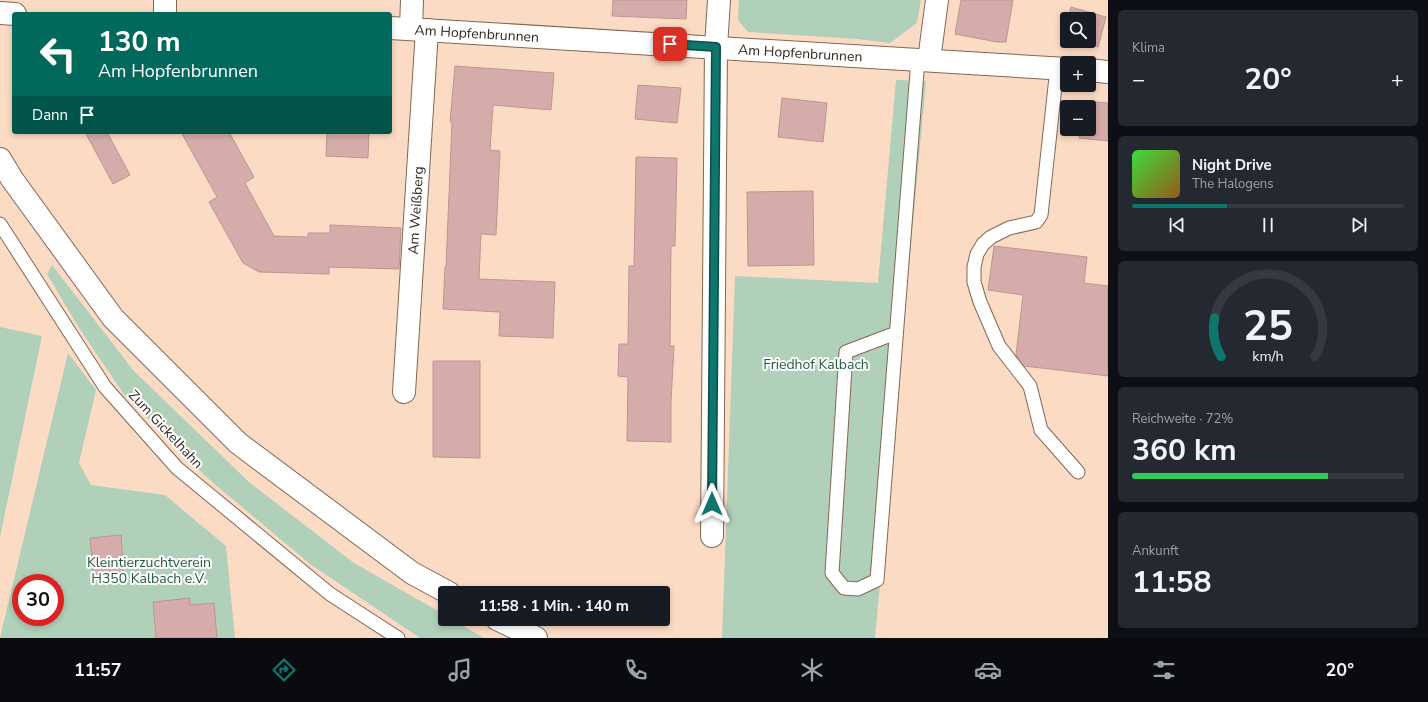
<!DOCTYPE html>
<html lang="de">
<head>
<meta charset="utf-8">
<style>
  body { margin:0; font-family:"Nunito Sans",sans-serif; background:#242831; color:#f1f3f6; height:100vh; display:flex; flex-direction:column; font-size:15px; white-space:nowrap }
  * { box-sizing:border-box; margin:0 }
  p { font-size:13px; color:#9ea1a6 }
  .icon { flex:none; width:22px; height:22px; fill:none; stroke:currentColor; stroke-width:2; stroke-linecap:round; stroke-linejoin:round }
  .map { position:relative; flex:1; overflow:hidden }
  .details { display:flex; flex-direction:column; gap:10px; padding:10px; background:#0d0f14; width:320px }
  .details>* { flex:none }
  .guide { position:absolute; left:12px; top:12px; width:380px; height:122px; border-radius:4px; box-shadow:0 2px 6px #0003; background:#00695c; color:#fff; overflow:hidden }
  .fabs { position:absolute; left:1060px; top:12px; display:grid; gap:8px }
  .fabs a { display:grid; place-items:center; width:36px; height:36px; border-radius:4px; background:#171b24; box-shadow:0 2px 6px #0003; font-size:20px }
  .speed { position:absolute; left:12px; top:574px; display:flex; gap:8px; font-size:20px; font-weight:700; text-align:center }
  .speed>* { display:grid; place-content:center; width:52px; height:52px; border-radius:50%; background:#171b24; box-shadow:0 2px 6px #0003; line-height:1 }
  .speed .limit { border:6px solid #d22; background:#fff; color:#111 }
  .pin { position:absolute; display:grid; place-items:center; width:34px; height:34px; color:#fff; margin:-17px; border-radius:8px; box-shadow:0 2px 6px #0006 }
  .me { position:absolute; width:44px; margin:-22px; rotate:0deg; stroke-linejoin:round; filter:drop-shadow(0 0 3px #0008) }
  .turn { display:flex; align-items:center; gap:14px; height:84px; padding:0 20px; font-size:18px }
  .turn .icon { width:52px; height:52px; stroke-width:2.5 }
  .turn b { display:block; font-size:28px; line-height:34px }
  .then { display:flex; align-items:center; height:38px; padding:0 20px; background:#0003; gap:8px; font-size:15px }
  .big { font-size:30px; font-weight:700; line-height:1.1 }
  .details .tile { flex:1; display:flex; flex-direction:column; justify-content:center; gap:6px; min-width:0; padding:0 14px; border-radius:6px; background:#242831 }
  .details .dial { align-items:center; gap:0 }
  .dial svg { height:104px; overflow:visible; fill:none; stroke:#363941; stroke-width:7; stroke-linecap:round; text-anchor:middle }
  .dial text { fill:#f1f3f6; stroke:none }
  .song { display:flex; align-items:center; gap:12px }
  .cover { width:48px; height:48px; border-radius:6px; background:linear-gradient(135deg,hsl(120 70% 55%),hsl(30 70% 35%)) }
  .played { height:4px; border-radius:2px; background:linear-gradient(90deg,#0f766e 35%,#363941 35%) }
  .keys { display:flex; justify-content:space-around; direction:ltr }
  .heat { display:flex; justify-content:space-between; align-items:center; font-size:22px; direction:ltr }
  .charge { height:6px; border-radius:3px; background:linear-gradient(90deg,#34c759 72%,#363941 0) }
  .trip { position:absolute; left:438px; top:586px; width:232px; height:40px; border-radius:4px; background:#171b24; box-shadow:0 2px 6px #0003; font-weight:700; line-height:40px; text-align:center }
  .tabs { display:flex; height:64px; justify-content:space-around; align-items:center; background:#090b0e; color:#9ea1a6 }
  .tabs .icon { width:28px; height:28px }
  .tabs .current { color:#0f766e }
  .tabs b { font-size:18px; color:#f1f3f6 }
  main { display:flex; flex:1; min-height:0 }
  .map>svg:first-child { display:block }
  .green { fill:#b0d0ba; fill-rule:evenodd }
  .building { fill:#d5acaa; stroke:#bc9593 }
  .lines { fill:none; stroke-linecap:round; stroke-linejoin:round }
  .lane-casing { stroke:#836753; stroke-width:15 }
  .street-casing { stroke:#836753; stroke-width:24 }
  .secondary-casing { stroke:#836753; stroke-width:24 }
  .lane { stroke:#fff; stroke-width:13 }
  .street { stroke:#fff; stroke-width:22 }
  .secondary { stroke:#fff; stroke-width:22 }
  .route-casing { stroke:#0a4d48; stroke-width:10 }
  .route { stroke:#0f766e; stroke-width:7 }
  .labels { text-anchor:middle; stroke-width:4; stroke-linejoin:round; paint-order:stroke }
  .street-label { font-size:14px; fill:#33271e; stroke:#fff }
  .park-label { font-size:14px; fill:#225b3a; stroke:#fff }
</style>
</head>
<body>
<main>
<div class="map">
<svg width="1108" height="638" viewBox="0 0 1108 638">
  <rect width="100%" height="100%" fill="#fcdbc4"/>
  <g class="green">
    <polygon points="739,0 921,0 917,23 890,43 857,39 748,32 738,20"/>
    <polygon points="896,80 926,81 875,638 722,638 735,276 878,283"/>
    <polygon points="52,265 134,371 250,483 354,563 445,615 445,619 451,619 484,638 420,638 310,564 205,476 123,393 79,328 47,274"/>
    <polygon points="0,327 42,336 0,537"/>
    <path d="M 68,353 L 96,390 L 79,463 L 91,485 L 165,495 L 226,546 L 235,638 L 0,638 ZM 21,583 L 55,583 L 55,617 L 21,617 Z"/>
  </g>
  <g class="building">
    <polygon points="613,0 687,0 686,19 612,16"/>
    <polygon points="961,0 1013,0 1006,42 997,42 955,34"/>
    <polygon points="1071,7 1106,17 1098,47 1076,41 1089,41 1089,19 1068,19"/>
    <polygon points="455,66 554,73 551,110 493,105 490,150 500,151 496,235 481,234 479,279 555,282 553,338 499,336 500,312 443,309 445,267 446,267 452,122 450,122"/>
    <polygon points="638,85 681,88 677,123 635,119"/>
    <polygon points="782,98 827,103 823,142 778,137"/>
    <polygon points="1083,101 1108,103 1108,141 1079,138 1080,129 1089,129 1089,107 1082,107"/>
    <polygon points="85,132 107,132 130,175 113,184"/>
    <polygon points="181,132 229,132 254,177 245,183 274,236 308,237 308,233 330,233 330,225 401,228 399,269 329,267 329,274 259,272 243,263 209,202 217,197"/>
    <polygon points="327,132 369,132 368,158 326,156"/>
    <polygon points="636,157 677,158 675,246 671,246 670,346 674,346 671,402 671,442 627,441 628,377 618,376 619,344 628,344 629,266 634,266"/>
    <polygon points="813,191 814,265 748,266 747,192"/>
    <polygon points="994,246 1087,257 1084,283 1108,286 1108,376 1024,366 1016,355 1023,295 988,290"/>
    <polygon points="433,361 480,361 480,458 433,457"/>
    <polygon points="121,535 124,576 94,578 90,538"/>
    <polygon points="190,598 190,605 214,603 217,638 156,638 153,602"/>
  </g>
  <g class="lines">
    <g class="lane-casing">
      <g id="lane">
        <polyline points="1057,68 1041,215 1036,222 1009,228 991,237 983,244 977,254 974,267 974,282 980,302 999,346 1030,386 1041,430 1078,472"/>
        <polyline points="0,224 105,387 177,468 330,594 398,638"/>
        <polyline points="896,333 846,352 832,573 844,588 858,589 877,580 918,59"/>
      </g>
    </g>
    <g class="street-casing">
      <g id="street">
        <polyline points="0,13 15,14"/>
        <polyline points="165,14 165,0"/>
        <path id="s1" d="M 390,28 L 1067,69"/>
        <polyline points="411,28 412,0"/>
        <polyline points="929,60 937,0"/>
        <polyline points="1089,70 1108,72"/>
        <path id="s2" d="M 404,392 L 427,30"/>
        <polyline points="712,536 716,47 719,0"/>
      </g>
    </g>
    <g class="secondary-casing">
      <g id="secondary">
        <polyline points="0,159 12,179 113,318 238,443 412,573 449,593"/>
        <polyline points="497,619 536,638"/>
      </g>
    </g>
    <use href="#lane" class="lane"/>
    <use href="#street" class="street"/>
    <use href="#secondary" class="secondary"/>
  </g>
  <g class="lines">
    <g class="route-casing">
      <polyline id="route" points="670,44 716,47 712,504"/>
    </g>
    <use href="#route" class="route"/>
  </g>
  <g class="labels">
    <g class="street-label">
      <text dy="5" stroke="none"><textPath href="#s1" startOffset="87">Am Hopfenbrunnen</textPath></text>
      <text dy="5" stroke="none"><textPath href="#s1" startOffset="411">Am Hopfenbrunnen</textPath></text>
      <text dy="5" stroke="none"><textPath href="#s2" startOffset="182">Am Weißberg</textPath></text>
      <text transform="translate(166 429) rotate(47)" y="5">Zum Gickelhahn</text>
    </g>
    <g class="park-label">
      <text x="816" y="369">Friedhof Kalbach</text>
      <text x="149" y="567">Kleintierzuchtverein<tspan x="149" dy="16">H350 Kalbach e.V.</tspan></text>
    </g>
  </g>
</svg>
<div class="fabs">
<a><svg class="icon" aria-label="search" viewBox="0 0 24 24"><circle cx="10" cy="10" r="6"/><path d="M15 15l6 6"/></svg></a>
<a>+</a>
<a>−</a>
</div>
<div class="speed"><div class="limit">30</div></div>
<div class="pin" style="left:670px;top:44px;background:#d93025"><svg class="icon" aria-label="arrive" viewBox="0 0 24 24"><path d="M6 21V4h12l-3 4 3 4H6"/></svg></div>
<svg class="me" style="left:712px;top:504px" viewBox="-20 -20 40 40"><path d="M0-17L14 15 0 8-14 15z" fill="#0f766e" stroke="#fff" stroke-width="4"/></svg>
<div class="trip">11:58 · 1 Min. · 140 m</div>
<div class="guide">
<div class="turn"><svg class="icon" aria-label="left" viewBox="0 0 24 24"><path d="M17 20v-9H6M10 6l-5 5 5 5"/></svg><div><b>130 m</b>Am Hopfenbrunnen</div></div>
<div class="then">Dann<svg class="icon" aria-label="arrive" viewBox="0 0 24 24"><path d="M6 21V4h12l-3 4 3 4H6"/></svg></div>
</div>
</div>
<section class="details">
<div class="tile"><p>Klima</p>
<div class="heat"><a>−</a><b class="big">20°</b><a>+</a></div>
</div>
<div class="tile">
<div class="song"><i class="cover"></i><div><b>Night Drive</b><p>The Halogens</p></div></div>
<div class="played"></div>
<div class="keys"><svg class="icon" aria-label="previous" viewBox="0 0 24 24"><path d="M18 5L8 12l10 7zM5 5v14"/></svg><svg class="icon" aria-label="pause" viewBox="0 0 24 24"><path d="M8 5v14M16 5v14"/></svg><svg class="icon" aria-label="next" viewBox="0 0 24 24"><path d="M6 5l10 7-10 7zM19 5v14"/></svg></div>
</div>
<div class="tile dial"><svg viewBox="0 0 100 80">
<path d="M14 69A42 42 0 1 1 86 69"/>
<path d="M14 69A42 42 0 0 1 9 39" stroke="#0f766e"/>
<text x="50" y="56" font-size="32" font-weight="700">25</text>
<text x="50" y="72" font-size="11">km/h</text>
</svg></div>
<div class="tile"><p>Reichweite · 72%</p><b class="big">360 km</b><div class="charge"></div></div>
<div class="tile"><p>Ankunft</p><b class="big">11:58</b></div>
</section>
</main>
<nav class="tabs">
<b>11:57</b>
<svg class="icon current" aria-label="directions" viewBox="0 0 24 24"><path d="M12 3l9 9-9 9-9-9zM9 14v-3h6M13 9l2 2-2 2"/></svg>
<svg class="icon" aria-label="music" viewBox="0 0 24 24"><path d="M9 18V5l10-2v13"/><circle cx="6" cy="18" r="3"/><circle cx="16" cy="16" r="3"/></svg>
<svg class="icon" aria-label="phone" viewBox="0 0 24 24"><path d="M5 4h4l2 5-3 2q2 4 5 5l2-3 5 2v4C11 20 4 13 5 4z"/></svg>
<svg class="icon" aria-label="climate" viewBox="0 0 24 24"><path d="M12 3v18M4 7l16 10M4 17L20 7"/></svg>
<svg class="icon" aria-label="car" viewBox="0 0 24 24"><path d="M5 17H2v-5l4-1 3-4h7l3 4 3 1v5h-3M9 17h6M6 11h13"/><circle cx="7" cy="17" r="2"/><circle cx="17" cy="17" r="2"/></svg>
<svg class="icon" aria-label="filters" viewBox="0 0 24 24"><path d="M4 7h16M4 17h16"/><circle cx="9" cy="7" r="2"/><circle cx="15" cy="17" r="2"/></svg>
<b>20°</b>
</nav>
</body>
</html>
